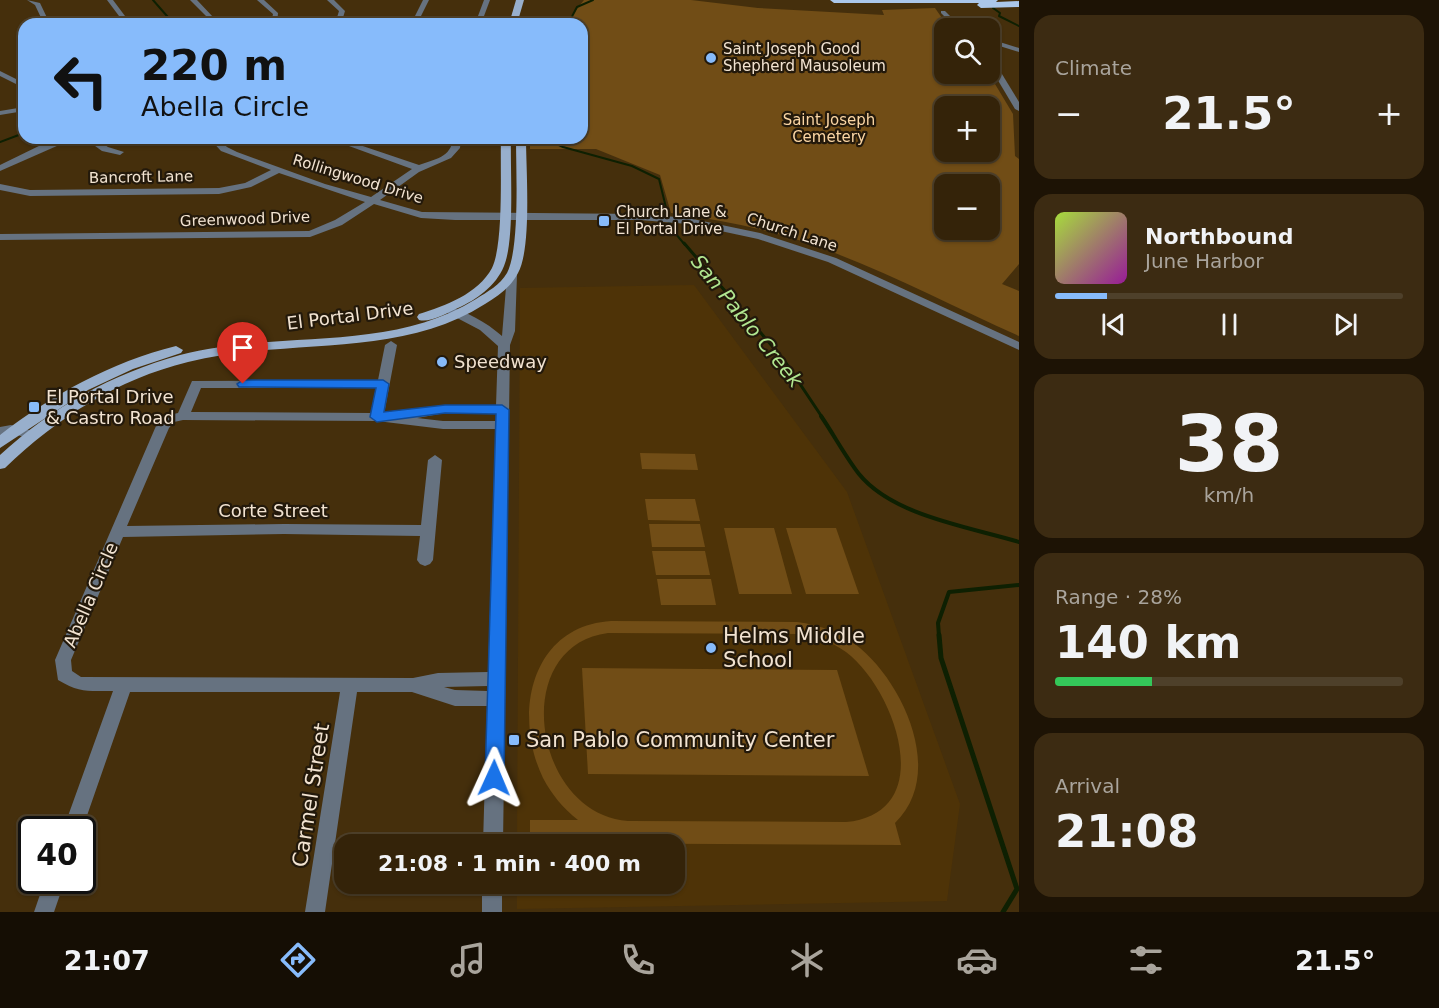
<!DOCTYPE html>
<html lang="en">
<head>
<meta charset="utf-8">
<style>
  body { margin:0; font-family:"DejaVu Sans",sans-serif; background:#3c2b12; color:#f1f3f6; height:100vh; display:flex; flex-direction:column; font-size:22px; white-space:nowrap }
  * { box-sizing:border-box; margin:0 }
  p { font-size:20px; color:#a9a49c }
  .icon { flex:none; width:33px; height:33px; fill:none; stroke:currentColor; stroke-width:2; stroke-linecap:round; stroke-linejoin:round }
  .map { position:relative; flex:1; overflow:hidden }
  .side { display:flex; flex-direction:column; gap:15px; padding:15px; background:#1d1305; width:420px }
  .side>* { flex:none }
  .top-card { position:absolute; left:18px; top:18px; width:570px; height:126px; border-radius:18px; box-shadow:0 2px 4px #0004,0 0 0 2px #4e402a; background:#87bbfb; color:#111; overflow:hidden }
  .fabs { position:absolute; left:934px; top:18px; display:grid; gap:12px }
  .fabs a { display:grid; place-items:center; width:66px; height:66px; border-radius:12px; background:#342309; box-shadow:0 2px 4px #0004,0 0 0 2px #4e402a; font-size:30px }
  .speed { position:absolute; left:18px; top:816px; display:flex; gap:12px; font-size:30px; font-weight:700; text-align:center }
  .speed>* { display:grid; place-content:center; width:78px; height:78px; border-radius:50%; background:#342309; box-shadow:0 2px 4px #0004,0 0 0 2px #4e402a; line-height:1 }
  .speed .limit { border:3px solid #111; border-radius:9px; background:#fff; color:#111 }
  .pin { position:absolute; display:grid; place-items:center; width:51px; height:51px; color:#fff; margin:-62px -26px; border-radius:50% 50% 50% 0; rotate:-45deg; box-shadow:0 0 6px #0007 }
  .pin .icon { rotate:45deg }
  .me { position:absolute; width:66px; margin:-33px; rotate:1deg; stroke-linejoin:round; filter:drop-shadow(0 0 4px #0008) }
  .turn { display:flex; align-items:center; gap:21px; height:126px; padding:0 24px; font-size:27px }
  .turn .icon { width:78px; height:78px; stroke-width:2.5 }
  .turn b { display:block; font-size:42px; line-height:51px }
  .big { font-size:45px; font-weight:600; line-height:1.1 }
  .side .widget { flex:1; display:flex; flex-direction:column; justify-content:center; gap:9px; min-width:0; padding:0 21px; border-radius:18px; background:#3c2b12 }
  .side .dial { align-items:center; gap:0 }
  .dial b { font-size:78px; line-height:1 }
  .song { display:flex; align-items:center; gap:18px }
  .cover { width:72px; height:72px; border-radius:9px; background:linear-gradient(135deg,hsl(80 70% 55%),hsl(300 70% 35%)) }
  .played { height:6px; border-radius:3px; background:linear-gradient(90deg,#87bbfb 15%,#4e402a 15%) }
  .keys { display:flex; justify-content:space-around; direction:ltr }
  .heat { display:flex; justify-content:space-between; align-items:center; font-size:33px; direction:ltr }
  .charge { height:9px; border-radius:4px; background:linear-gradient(90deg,#34c759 28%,#4e402a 0) }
  .trip { position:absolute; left:334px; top:834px; width:351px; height:60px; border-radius:18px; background:#342309; box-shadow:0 2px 4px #0004,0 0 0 2px #4e402a; font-weight:600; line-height:60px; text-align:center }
  .dock { display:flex; height:96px; justify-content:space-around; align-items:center; background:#150e04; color:#a9a49c }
  .dock .icon { width:42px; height:42px }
  .dock .selected { color:#87bbfb }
  .dock b { font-size:27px; color:#f1f3f6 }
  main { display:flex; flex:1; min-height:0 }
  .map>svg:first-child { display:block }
  .built { fill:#4e3307 }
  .green { fill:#714d16; fill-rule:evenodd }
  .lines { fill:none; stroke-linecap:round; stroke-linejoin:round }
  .stream-far3 { stroke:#0e2002; stroke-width:2 }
  .stream-far2 { stroke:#0e2002; stroke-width:3 }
  .stream-far1 { stroke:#0e2002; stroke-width:4 }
  .stream { stroke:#0e2002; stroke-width:5 }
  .minor { fill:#667280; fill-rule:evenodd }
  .major { fill:#98afcc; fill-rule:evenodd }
  .highway { fill:#abc7ea; fill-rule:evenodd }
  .route { fill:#1a73e8; stroke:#114b97; stroke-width:1.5 }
  .poi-dot { fill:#87bbfb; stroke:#23190b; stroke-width:2 }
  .labels { text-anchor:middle; stroke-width:4.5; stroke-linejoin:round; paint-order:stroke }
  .far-poi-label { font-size:15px; fill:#f2e3d1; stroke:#23190b; text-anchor:start }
  .far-park-label { font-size:15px; fill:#fbd6a4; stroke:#23190b }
  .far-street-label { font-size:15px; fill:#f2e3d1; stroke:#23190b }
  .street-label { font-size:18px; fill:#f2e3d1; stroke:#23190b }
  .poi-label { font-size:18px; fill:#f2e3d1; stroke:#23190b; text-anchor:start }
  .water-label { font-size:20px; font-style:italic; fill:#b1e790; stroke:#23190b }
  .near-poi-label { font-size:21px; fill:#f2e3d1; stroke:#23190b; text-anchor:start }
  .near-street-label { font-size:21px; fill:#f2e3d1; stroke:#23190b }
</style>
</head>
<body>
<main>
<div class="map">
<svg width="1019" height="912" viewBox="0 0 1019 912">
  <rect width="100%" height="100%" fill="#452f0c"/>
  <polygon class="built" points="694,285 847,492 960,804 947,901 517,909 517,884 675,884 675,844 517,844 520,288"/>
  <g class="green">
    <path d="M 584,0 L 691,0 L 758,8 L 884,15 L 882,10 L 935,8 L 949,28 L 945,28 L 945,74 L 989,74 L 1013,114 L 1015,156 L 1019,159 L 1019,264 L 1002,284 L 1019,291 L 1019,336 C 945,303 869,262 792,238 C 752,226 712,219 671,213 L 660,175 L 596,149 L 530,149 L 530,138 L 582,138 L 582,24 L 532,24 L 533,20 L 567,21 ZM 945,106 L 990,106 L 990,152 L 945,152 ZM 945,184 L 990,184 L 990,230 L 945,230 Z"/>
    <polygon points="640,453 695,454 698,470 642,469"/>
    <polygon points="645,499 695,499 700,521 648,520"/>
    <polygon points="649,524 700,524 705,547 652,547"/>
    <polygon points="724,528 774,528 792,594 739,594"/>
    <polygon points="786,528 836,528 859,594 806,594"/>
    <polygon points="652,551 705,551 710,575 656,575"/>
    <polygon points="657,579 711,579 716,605 661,605"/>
    <path d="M 611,621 L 797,622 C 820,625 842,633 860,648 C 905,686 945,775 895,823 L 901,845 L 530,843 L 530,820 L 578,820 C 563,808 552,795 543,778 C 513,716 530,626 611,621 ZM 608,633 L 799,634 C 816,636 832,642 846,652 C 895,689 940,813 846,822 L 628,821 C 533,814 508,646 608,633 Z"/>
    <polygon points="582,668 837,670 869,776 588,774"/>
  </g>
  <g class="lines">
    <g class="stream-far3">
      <polyline points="153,0 174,24"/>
      <polyline points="993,8 1000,13 999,16 1019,26"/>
      <polyline points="568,24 577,7 593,0"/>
      <polyline points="544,138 563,147 632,166 659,179 671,228 685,245"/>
      <polyline points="0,142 24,133"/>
    </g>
    <polyline class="stream-far2" points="684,243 784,360 822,417"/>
    <g class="stream-far1">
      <path d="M 821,416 C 834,435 845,456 859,474 C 893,516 970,527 1019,542"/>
      <polyline points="939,636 938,623 949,592 1019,585"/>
    </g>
    <polyline class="stream" points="939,635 941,658 1017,889 1003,912"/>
    <g class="minor">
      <polygon points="27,0 40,3 50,24 44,24 35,5"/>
      <polygon points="107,0 113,0 131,24 125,24"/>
      <polygon points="190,0 197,0 213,17 214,24 208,24 208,18"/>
      <polygon points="257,0 264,0 278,13 277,24 271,24 273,14"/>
      <polygon points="327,0 334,0 345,11 341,24 335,24 339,11"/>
      <polygon points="423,0 429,0 417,24 411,24"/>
      <polygon points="484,0 490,0 481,24 475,24"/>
      <polygon points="941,11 945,11 962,28 956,28 941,13"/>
      <polygon points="990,39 1019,48 1019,52 990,43"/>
      <polygon points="990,59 994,61 1019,102 1019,111 1015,109 990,67"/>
      <polygon points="0,71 24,83 24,88 0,76"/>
      <polygon points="24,107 24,111 0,115 0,111"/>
      <polygon points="62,138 75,138 0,171 0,165 45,143"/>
      <polygon points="84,138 94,138 108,147 124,152 120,155 102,151"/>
      <path d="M 209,138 L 218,138 L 227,147 L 237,152 L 325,184 L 371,197 L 412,169 L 327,138 L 339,138 L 419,165 C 435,159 451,158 453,138 L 461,138 L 460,148 L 451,158 L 419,172 L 380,200 L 422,212 L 640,214 L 688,218 L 760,233 L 836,258 L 1019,342 L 1019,350 L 828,262 L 758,239 L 688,224 L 640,220 L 455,220 L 421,218 L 374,204 L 342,225 L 310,237 L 0,240 L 0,234 L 309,231 L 335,220 L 365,202 L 279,173 L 251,187 L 219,194 L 30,196 L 0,190 L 0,184 L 30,190 L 219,188 L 245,183 L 271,170 L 221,151 Z"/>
      <path d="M 512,272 L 517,275 L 515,331 L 510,345 L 503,844 L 483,844 L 487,706 L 455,706 L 412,692 L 357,692 L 325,912 L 305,912 L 340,692 L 130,692 L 82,830 L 63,830 L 113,691 C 88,691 80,693 58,680 L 55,660 L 156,426 L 165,416 L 178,413 L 192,381 L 378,380 L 385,345 L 391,341 L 397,345 L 384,414 L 400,416 L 401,412 L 406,411 L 445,405 L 496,406 L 498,346 L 480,330 L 440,309 L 446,306 C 466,311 486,322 502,336 L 507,275 ZM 201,388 L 376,388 L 371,413 L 191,412 ZM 445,413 L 496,414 L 496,421 L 443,421 L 417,418 ZM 183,420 L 377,421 L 443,429 L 496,429 L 488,672 L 438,673 L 413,678 L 81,677 L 72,671 L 71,660 L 123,537 L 284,534 L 420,536 L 417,560 L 420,564 L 425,566 L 430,564 L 433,560 L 442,460 L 435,455 L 428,460 L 421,525 L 284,524 L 127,526 L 169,428 L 174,422 ZM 488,686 L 488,691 L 455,690 L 444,687 Z"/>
      <polygon points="11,425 29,430 31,433 24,437 11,433 0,435 0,427"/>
      <polygon points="45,880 65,880 54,912 34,912"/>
      <rect x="482" y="884" width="20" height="28"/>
    </g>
    <g class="major">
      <polygon points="516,0 524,0 517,24 509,24"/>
      <path d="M 501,138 L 511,138 C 510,170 515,239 504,266 C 496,286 476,300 458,308 C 447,313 430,323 419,320 L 417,317 L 419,314 C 445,306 478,294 492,268 C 504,243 500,168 501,138 Z"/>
      <path d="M 516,138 L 526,138 C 526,170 532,248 518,273 C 511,287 498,296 485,304 C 397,360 286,337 188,362 C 118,379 57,418 5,468 L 0,469 L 0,455 C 52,407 112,374 180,355 C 277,329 388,354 476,299 C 487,292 500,285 507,273 C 520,248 516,169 516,138 Z"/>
      <path d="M 176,346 L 183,350 L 181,353 L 133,369 L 88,390 L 0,448 L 0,435 C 52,395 111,362 176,346 Z"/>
    </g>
    <polygon class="highway" points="830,0 998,0 996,2 1019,1 1019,7 981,8 977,5 979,3 834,3"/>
  </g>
  <polygon class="route" points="243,380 383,380 389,384 384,412 445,405 502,405 509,410 504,778 501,785 494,787 488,785 485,778 496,414 445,413 377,422 370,417 376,388 239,387 237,384"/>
  <g class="poi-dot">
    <circle cx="711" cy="58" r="6"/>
    <rect x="598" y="215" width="12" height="12" rx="3"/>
    <circle cx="442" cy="362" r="6"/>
    <rect x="28" y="401" width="12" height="12" rx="3"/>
    <circle cx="711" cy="648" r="6"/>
    <rect x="508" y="734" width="12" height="12" rx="3"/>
  </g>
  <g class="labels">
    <g class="far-poi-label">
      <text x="723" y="54">Saint Joseph Good<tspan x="723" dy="17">Shepherd Mausoleum</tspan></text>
      <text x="616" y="217">Church Lane &amp;<tspan x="616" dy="17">El Portal Drive</tspan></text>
    </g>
    <g class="far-park-label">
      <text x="829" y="125">Saint Joseph<tspan x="829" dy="17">Cemetery</tspan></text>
    </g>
    <g class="far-street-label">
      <text transform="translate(141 177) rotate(-1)" y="5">Bancroft Lane</text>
      <text transform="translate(358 179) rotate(17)" y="5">Rollingwood Drive</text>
      <text transform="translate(245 219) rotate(-2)" y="5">Greenwood Drive</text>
      <text transform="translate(792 232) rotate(18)" y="5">Church Lane</text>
    </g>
    <g class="street-label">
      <text transform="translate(350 316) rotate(-7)" y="6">El Portal Drive</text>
      <text x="273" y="517">Corte Street</text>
      <text transform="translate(91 595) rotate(-67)" y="6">Abella Circle</text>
    </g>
    <g class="poi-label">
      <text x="454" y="368">Speedway</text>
      <text x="46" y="403">El Portal Drive<tspan x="46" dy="21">&amp; Castro Road</tspan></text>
    </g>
    <g class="water-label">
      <text transform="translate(747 321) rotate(51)" y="7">San Pablo Creek</text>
    </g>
    <g class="near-poi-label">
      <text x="723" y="643">Helms Middle<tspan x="723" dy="24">School</tspan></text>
      <text x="526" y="747">San Pablo Community Center</text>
    </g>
    <g class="near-street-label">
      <text transform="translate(311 795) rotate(-81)" y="7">Carmel Street</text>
    </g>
  </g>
</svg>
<div class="fabs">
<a><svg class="icon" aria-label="search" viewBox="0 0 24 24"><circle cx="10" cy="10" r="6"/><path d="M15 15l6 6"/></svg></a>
<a>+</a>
<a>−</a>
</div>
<div class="speed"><div class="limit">40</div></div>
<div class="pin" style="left:243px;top:384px;background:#d93025"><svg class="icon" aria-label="arrive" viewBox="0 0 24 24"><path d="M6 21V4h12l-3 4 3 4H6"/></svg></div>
<svg class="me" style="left:494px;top:778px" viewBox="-20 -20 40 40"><path d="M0-17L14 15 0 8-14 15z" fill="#1a73e8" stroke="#fff" stroke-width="4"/></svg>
<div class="trip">21:08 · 1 min · 400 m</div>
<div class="top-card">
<div class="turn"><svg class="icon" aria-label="left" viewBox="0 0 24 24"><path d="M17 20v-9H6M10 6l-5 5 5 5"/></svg><div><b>220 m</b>Abella Circle</div></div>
</div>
</div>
<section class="side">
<div class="widget"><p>Climate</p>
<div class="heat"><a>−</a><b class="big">21.5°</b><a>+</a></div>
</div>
<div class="widget">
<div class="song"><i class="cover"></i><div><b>Northbound</b><p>June Harbor</p></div></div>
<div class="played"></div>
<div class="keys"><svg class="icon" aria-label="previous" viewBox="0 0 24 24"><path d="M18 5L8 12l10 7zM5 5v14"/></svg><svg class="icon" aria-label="pause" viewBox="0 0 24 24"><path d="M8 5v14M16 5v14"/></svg><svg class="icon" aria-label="next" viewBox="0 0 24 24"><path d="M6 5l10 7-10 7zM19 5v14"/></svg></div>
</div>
<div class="widget dial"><b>38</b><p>km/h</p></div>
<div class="widget"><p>Range · 28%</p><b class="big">140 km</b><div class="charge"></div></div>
<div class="widget"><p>Arrival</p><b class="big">21:08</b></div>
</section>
</main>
<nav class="dock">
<b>21:07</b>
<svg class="icon selected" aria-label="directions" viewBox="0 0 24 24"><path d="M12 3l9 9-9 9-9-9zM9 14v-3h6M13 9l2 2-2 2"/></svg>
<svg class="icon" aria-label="music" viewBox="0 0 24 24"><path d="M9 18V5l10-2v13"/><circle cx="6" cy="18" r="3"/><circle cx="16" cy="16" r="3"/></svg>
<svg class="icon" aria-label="phone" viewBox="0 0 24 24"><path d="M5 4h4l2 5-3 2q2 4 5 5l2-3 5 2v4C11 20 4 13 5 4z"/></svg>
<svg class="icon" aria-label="climate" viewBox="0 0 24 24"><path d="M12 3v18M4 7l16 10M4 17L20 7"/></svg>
<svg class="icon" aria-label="car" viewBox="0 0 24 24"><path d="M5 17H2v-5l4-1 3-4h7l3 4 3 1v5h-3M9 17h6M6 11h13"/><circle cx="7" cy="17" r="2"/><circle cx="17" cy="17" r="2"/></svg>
<svg class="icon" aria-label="filters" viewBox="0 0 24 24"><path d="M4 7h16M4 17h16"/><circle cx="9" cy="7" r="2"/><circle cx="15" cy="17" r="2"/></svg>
<b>21.5°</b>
</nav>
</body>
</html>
